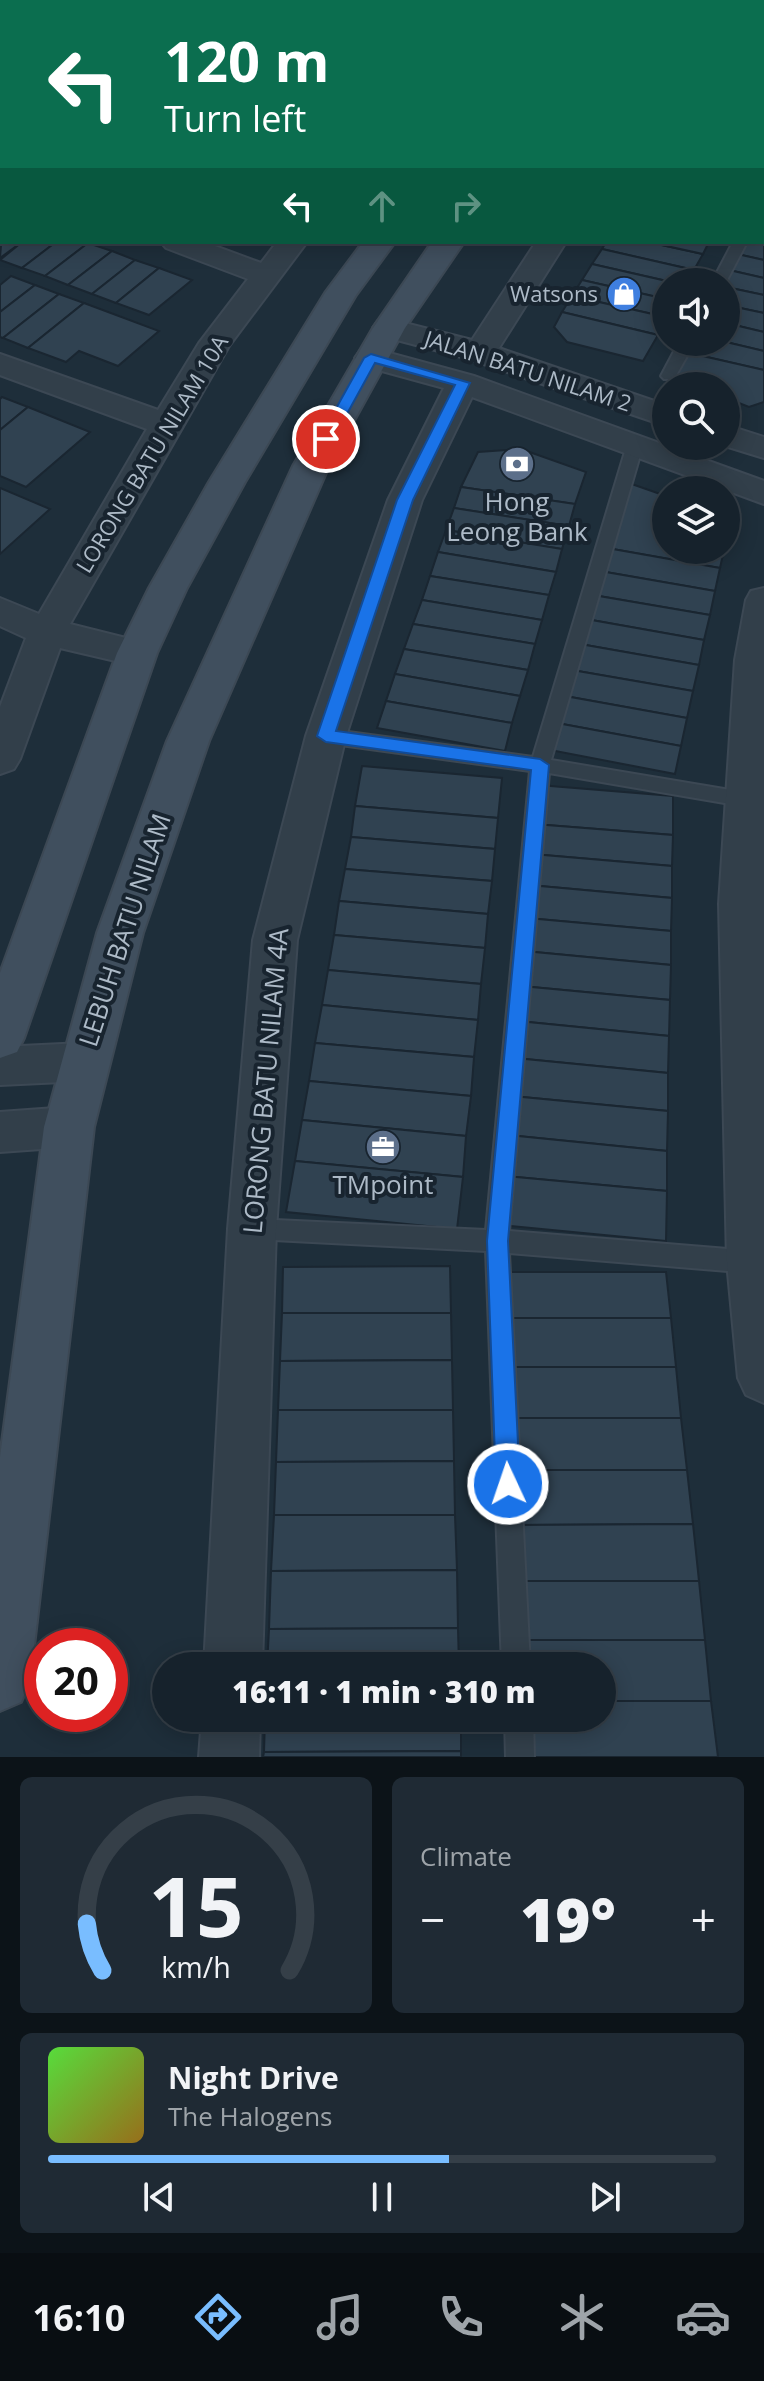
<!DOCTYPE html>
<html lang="en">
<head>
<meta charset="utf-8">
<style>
  body { margin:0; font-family:"Open Sans",sans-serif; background:#1f2a34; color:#f1f3f6; height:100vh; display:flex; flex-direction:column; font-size:30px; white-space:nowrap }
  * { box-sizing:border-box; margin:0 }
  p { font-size:26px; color:#9ea4a9 }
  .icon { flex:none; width:44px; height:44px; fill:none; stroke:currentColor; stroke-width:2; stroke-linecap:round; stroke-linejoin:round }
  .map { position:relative; height:1757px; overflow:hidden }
  .side { display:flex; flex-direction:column; gap:20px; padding:20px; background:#0c1318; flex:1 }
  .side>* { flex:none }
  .top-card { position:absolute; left:0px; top:0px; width:764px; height:244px; box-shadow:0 4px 20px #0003,0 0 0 2px #353f48; background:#0b6e4f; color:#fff; overflow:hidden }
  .fabs { position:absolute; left:652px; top:268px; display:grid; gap:16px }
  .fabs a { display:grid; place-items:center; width:88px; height:88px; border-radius:50%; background:#16222c; box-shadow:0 4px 20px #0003,0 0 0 2px #353f48; font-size:40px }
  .speed { position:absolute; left:24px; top:1628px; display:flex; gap:16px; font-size:40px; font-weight:700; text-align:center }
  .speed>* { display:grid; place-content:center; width:104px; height:104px; border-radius:50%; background:#16222c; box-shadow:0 4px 20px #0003,0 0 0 2px #353f48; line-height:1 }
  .speed .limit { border:12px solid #d22; background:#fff; color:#111 }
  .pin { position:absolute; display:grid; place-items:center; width:68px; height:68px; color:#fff; margin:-34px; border:4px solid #fff; border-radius:50%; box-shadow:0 2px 8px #0007 }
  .me { position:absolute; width:88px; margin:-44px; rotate:357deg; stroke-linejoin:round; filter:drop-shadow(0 0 6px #0008) }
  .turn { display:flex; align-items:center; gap:28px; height:168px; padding:0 32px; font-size:36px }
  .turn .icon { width:104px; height:104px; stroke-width:2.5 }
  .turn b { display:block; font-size:56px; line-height:68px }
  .lanes { display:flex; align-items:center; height:76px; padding:0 32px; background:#0003; justify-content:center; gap:40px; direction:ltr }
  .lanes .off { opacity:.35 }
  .big { font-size:60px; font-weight:800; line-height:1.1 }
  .side .card { flex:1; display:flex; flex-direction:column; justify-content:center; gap:12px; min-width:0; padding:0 28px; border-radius:12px; background:#1f2a34 }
  .side .dial { align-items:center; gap:0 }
  .dial svg { height:208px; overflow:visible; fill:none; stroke:#353f48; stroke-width:7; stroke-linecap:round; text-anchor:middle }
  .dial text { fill:#f1f3f6; stroke:none }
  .song { display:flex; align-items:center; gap:24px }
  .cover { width:96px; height:96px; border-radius:12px; background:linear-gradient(135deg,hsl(110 70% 55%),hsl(40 70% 35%)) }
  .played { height:8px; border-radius:4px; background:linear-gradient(90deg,#79bdff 60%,#353f48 60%) }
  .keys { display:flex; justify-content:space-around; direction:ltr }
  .heat { display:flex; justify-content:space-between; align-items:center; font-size:44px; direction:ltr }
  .side .tiles { flex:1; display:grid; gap:20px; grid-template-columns:1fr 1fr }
  .card:last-child { grid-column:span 2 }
  .trip { position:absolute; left:152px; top:1652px; width:464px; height:80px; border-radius:40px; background:#16222c; box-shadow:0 4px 20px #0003,0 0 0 2px #353f48; font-weight:800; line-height:80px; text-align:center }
  .menu { display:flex; height:128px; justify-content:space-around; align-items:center; background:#090e12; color:#9ea4a9 }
  .menu .icon { width:56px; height:56px }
  .menu .on { color:#79bdff }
  .menu b { font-size:36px; color:#f1f3f6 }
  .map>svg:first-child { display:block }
  .building { fill:#304251; stroke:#1a2631; stroke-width:2 }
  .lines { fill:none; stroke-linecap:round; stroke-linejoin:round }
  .service-casing { stroke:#3c4854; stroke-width:4 }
  .minor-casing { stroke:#3c4854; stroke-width:4 }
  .secondary-casing { stroke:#3c4854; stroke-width:4 }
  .service { fill:#323f4a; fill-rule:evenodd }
  .minor { fill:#323f4a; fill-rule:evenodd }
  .secondary { fill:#404f5e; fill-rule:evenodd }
  .route { fill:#1a73e8; stroke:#114b97; stroke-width:2 }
  .labels { text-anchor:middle; stroke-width:8; stroke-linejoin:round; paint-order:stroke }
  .far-poi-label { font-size:22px; fill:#adbac7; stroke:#18242f; text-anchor:end }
  .far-street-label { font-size:22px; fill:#adbac7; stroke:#18242f }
  .poi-label { font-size:26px; fill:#adbac7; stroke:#18242f }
  .street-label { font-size:26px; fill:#adbac7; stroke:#18242f }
</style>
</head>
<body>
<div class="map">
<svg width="764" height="1757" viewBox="0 0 764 1757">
  <rect width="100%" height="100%" fill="#1e2e3a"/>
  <g class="building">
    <polygon points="2,232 2,242 22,242 0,258"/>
    <polygon points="22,242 56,242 22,268 0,260"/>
    <polygon points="56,242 88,243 45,276 22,268"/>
    <polygon points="606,242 648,242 703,254 694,270 602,249"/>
    <polygon points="648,242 709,242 703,254"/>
    <polygon points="743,242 764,243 764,260 737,254"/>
    <polygon points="88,243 112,251 68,285 45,276"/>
    <polygon points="602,249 694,270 687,282 671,282 592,264"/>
    <polygon points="112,251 135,260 92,294 68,285"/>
    <polygon points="737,254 764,260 764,278 729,270"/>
    <polygon points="135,260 159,268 116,303 92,294"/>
    <polygon points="592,264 671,282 666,282 666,299 582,280"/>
    <polygon points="159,268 192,280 149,315 116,303"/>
    <polygon points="729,270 764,278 764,295 726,287 726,282 722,282"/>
    <polygon points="11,276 35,285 0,312 0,285"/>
    <polygon points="582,280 666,299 666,317 572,296"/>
    <polygon points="35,285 59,294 3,338 0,337 0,312"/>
    <polygon points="726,287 764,295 764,313 726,305"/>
    <polygon points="59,294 84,303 28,348 3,338"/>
    <polygon points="572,296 666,317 666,321 658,335 562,312"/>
    <polygon points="84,303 159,331 118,366 79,351 66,362 28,348"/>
    <polygon points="726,305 764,313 764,332 726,323"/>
    <polygon points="562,312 658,335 643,361 567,342 554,327"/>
    <polygon points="726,323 764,332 764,351 726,342"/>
    <polygon points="690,342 726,342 764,351 764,370 685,352"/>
    <polygon points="685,352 764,370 764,402 749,407 726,398 726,386 698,386 672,375"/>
    <polygon points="2,397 28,407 0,430 0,399"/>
    <polygon points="28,407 90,432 26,487 0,476 0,430"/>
    <polygon points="521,449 586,472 575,504 461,487 478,452"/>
    <polygon points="626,482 666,496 666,550 724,550 720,568 607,548"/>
    <polygon points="461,487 575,504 569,526 454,508"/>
    <polygon points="0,488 50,509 0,554"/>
    <polygon points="454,508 569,526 562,549 446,530"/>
    <polygon points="446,530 562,549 556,572 438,552"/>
    <polygon points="607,548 720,568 715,591 600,571"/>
    <polygon points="438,552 556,572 549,595 430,576"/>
    <polygon points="600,571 715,591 710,615 593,595"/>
    <polygon points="430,576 549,595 542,620 422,600"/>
    <polygon points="593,595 710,615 704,640 586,619"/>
    <polygon points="422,600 542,620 535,644 413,624"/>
    <polygon points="586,619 704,640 699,665 580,644"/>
    <polygon points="413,624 535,644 528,670 404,649"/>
    <polygon points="580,644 699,665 693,691 572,670"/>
    <polygon points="404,649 528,670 520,696 395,674"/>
    <polygon points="572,670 693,691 687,718 565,696"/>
    <polygon points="395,674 520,696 512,723 386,701"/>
    <polygon points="565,696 687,718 681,746 557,723"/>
    <polygon points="386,701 512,723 505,751 377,728"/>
    <polygon points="557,723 681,746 675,774 550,750"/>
    <polygon points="362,766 502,778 498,818 355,806"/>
    <polygon points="538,785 673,796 673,835 534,824"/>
    <polygon points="355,806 498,818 495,849 351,837"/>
    <polygon points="534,824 673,835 672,866 532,854"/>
    <polygon points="351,837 495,849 492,881 345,869"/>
    <polygon points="532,854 672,866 672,898 529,885"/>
    <polygon points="345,869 492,881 488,914 339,901"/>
    <polygon points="529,885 672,898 671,931 527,918"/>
    <polygon points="339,901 488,914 485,948 334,935"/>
    <polygon points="527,918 671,931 671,965 524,951"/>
    <polygon points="334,935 485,948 481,984 328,970"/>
    <polygon points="524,951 671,965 670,1000 521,986"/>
    <polygon points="328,970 481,984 478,1020 322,1005"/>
    <polygon points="521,986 670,1000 669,1036 518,1021"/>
    <polygon points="322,1005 478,1020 474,1057 315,1043"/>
    <polygon points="518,1021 669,1036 668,1073 515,1058"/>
    <polygon points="315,1043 474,1057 471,1096 309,1081"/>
    <polygon points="515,1058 668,1073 668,1111 512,1096"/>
    <polygon points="309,1081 471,1096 466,1136 302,1120"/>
    <polygon points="512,1096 668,1111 667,1151 508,1135"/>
    <polygon points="302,1120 466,1136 463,1177 295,1161"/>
    <polygon points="508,1135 667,1151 667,1191 505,1176"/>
    <polygon points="295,1161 463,1177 457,1229 286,1212"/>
    <polygon points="505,1176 667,1191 666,1241 501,1225"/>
    <polygon points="450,1266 451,1313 282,1313 283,1267"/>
    <polygon points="505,1272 666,1272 671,1318 507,1318"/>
    <polygon points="282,1313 451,1313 452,1360 280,1361"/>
    <polygon points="507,1318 671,1318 676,1367 508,1367"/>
    <polygon points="452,1360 453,1410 278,1410 280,1361"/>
    <polygon points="508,1367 676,1367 681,1418 511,1418"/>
    <polygon points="278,1410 453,1410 454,1461 276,1462"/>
    <polygon points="511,1418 681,1418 687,1470 513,1470"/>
    <polygon points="454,1461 455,1515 274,1515 276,1462"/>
    <polygon points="513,1470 687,1470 693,1524 515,1525"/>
    <polygon points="274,1515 455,1515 457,1570 271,1571"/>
    <polygon points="693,1524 699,1581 518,1581 515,1525"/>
    <polygon points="457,1570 458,1628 269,1629 271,1571"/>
    <polygon points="518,1581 699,1581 705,1640 521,1640"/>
    <polygon points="458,1628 459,1666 267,1666 269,1629"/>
    <polygon points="521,1640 705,1640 711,1701 602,1701 602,1666 522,1666"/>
    <polygon points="602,1701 711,1701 718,1757 526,1757 524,1718 602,1718"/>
    <polygon points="265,1718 461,1718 461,1751 264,1752"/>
    <polygon points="461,1751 461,1757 263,1757 264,1752"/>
  </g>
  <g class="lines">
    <g class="service-casing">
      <g id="service">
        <polygon points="355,0 368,0 354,2"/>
        <polygon points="2,88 2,97 0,98 0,89"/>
        <rect x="762" y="150" width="2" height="8"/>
        <polygon points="762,207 764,207 762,217"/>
        <polygon points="733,242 747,242 726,282 712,282"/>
        <polygon points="679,342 695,342 674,379 664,379 661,376"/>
        <polygon points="635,440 643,445 551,760 748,793 758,800 748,807 549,773 509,1231 752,1251 760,1254 764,1262 760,1270 752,1273 509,1253 530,1666 502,1666 486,1251 252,1239 244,1236 240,1229 244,1222 252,1219 486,1230 530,771 326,743 317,736 326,729 533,757 627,445"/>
        <polygon points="505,1718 533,1718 534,1757 506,1757"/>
      </g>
    </g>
    <g class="minor-casing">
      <g id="minor">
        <polygon points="764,2 764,19 762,20 762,3"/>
        <polygon points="2,14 2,30 0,31 0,15"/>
        <polygon points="0,170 2,171 2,189 0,188"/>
        <polygon points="161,242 204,242 261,263 277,242 307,242 229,346 70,624 150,644 156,653 150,662 137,666 60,648 20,759 14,769 0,774 0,707 26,638 0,626 0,598 39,614 147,429 0,375 0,354 158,410 199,343 248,279 166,248"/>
        <polygon points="536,242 566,242 499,348 666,405 666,426 469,359 378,335 373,328 378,321 389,319 472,340"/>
        <polygon points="371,348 474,376 764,481 764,504 472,397 422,500 346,736 297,940 276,1229 262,1666 204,1666 228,1229 253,940 306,736 388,500 444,388 360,365 355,358 360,351"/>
        <polygon points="726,425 764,437 764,458 725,446"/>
        <polygon points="764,588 764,1403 746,1395 738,1378 727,1262 719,904 735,660 746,600 751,591"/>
        <polygon points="83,1043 99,1048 106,1062 99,1076 83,1081 0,1085 0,1047"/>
        <polygon points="69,1107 86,1113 92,1127 86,1141 69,1147 0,1152 0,1112"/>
        <polygon points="202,1718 260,1718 259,1757 199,1757"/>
      </g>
    </g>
    <g class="secondary-casing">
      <g id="secondary">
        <polygon points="607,0 634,0 606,2"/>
        <polygon points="676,0 703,0 675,2"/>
        <polygon points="363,242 395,242 356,295 245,482 187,588 157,653 24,1038 17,1052 0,1058 0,973 117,653 149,588 209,482 325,293"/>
        <polygon points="432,242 464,242 405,328 329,466 209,741 143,933 94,1127 30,1681 21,1702 0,1711 0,1457 44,1127 97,933 167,741 293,466 373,328"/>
      </g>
    </g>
    <use href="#service" class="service"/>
    <use href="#minor" class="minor"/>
    <use href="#secondary" class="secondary"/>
  </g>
  <polygon class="route" points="371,354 470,383 413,500 336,731 540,759 549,765 508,1241 520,1484 516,1492 508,1495 500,1492 496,1484 487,1241 531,770 326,742 317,736 397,500 455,385 375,363 331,443 321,443 319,439 364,358"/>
  <defs>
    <g id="shop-disc" transform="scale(1.8)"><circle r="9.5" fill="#3f7fe0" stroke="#18242f"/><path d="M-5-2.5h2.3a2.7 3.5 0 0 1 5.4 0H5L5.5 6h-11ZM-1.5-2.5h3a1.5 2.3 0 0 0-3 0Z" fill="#fff"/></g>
    <g id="bank-disc" transform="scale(1.8)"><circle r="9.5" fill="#5c6f8a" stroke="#18242f"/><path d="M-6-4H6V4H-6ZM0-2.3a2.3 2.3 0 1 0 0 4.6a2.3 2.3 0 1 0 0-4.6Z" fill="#fff"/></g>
    <g id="office-disc" transform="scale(1.8)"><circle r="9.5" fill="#5c6f8a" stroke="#18242f"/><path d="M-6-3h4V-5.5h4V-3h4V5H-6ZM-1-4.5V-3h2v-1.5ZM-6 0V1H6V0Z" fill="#fff"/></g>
  </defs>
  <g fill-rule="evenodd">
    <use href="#shop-disc" x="624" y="294"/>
    <use href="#bank-disc" x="517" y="464"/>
    <use href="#office-disc" x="383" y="1147"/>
  </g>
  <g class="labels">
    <g class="far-poi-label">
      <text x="598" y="302">Watsons</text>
    </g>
    <g class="far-street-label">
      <text transform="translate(528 371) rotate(18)" y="8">JALAN BATU NILAM 2</text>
      <text transform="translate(152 454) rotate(-59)" y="8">LORONG BATU NILAM 10A</text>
    </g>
    <g class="poi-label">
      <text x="517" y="511">Hong<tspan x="517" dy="30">Leong Bank</tspan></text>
      <text x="383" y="1194">TMpoint</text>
    </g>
    <g class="street-label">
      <text transform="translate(125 930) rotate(-72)" y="9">LEBUH BATU NILAM</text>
      <text transform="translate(266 1081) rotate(-85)" y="9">LORONG BATU NILAM 4A</text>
    </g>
  </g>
</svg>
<div class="fabs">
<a><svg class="icon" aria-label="sound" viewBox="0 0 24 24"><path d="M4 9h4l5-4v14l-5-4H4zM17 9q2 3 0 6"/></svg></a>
<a><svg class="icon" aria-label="search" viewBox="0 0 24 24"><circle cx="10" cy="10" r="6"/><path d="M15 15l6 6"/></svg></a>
<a><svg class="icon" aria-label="layers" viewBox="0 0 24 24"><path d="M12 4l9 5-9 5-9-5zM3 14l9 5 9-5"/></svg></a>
</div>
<div class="speed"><div class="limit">20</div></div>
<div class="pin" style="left:326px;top:439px;background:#d93025"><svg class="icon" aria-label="arrive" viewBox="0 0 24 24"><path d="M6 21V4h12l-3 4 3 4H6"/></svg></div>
<svg class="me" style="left:508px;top:1484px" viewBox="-20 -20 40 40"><circle r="17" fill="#1a73e8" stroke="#fff" stroke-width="3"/><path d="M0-11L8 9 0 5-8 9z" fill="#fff"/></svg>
<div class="trip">16:11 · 1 min · 310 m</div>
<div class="top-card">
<div class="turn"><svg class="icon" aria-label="left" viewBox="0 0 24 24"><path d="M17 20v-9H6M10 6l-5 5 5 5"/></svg><div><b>120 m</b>Turn left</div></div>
<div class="lanes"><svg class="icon" aria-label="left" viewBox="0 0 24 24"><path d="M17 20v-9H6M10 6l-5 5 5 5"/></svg><svg class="icon off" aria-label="ahead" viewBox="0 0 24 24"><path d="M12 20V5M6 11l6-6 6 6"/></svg><svg class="icon off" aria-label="right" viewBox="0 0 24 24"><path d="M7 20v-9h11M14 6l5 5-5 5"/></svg></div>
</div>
</div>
<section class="side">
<div class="tiles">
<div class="card dial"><svg viewBox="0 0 100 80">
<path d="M14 69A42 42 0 1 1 86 69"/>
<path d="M14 69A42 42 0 0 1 8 51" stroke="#79bdff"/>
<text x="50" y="56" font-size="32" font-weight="700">15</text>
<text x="50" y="72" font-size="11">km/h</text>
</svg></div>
<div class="card"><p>Climate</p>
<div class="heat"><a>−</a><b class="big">19°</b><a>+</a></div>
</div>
<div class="card">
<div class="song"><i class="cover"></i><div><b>Night Drive</b><p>The Halogens</p></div></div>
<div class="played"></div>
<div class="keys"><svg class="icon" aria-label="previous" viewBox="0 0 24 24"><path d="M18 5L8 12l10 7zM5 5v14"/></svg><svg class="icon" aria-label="pause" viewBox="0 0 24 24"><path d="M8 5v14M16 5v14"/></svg><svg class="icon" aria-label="next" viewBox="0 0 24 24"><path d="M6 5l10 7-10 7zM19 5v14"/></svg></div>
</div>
</div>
</section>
<nav class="menu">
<b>16:10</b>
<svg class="icon on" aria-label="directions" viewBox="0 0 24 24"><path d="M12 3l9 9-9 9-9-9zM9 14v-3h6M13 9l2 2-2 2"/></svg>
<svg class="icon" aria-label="music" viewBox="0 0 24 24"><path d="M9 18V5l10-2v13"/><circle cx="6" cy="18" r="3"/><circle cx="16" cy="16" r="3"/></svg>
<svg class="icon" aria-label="phone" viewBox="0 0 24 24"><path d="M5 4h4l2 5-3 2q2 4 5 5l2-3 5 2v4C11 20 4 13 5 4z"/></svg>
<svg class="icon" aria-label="climate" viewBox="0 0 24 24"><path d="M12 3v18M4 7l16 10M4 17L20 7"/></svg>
<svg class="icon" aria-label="car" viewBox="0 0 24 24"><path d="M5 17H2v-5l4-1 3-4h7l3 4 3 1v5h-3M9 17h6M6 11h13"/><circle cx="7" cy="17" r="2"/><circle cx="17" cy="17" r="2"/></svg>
</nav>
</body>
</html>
